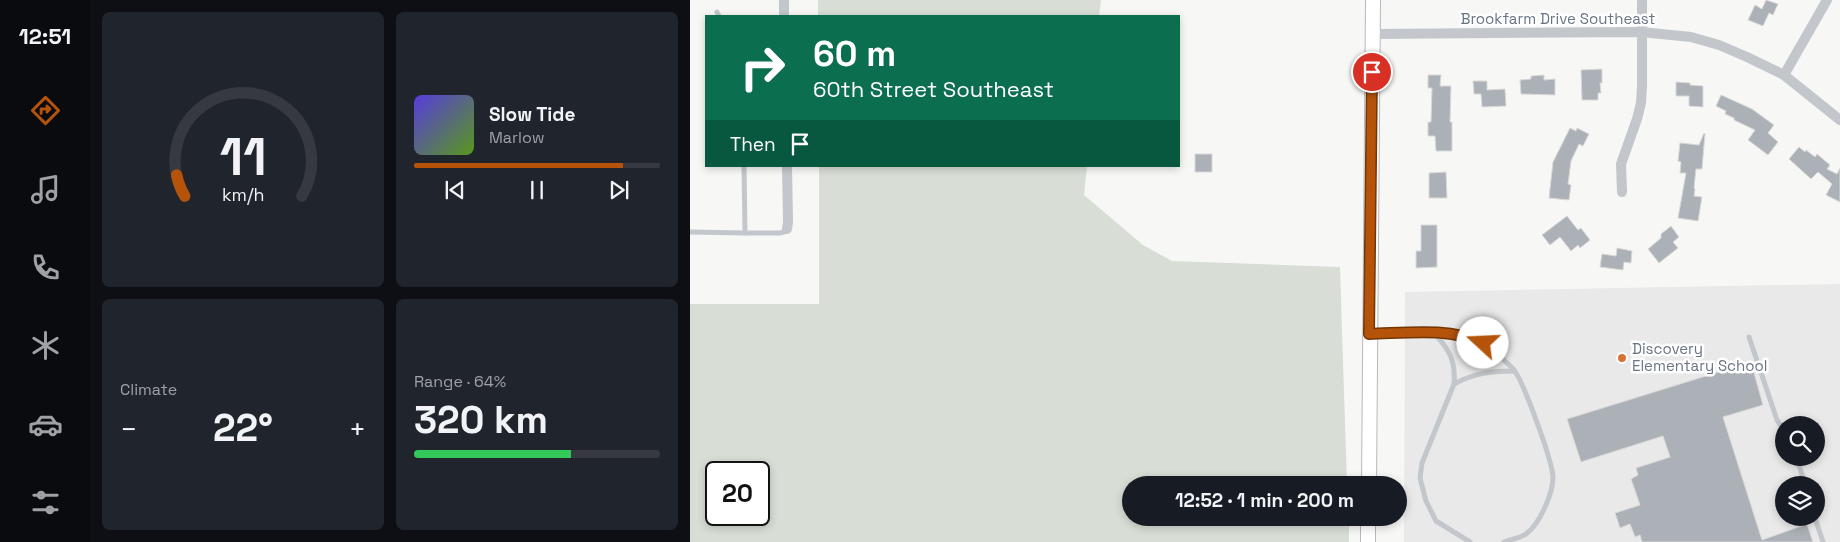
<!DOCTYPE html>
<html lang="en">
<head>
<meta charset="utf-8">
<style>
  body { margin:0; font-family:"Space Grotesk",sans-serif; background:#20242c; color:#f1f3f6; height:100vh; display:flex; flex-direction:column; font-size:19px; white-space:nowrap }
  * { box-sizing:border-box; margin:0 }
  p { font-size:16px; color:#9ea1a6 }
  .icon { flex:none; width:28px; height:28px; fill:none; stroke:currentColor; stroke-width:2; stroke-linecap:round; stroke-linejoin:round }
  .map { position:relative; flex:1; overflow:hidden }
  .details { display:flex; flex-direction:column; gap:12px; padding:12px; background:#0d0f14; width:600px }
  .details>* { flex:none }
  .top-card { position:absolute; left:15px; top:15px; width:475px; height:152px; border-radius:0px; box-shadow:0 2px 8px #0003; background:#0b6e4f; color:#fff; overflow:hidden }
  .fabs { position:absolute; left:1085px; top:416px; display:grid; gap:10px }
  .fabs a { display:grid; place-items:center; width:50px; height:50px; border-radius:50%; background:#171b24; box-shadow:0 2px 8px #0003; font-size:25px }
  .speed { position:absolute; left:15px; top:461px; display:flex; gap:10px; font-size:25px; font-weight:700; text-align:center }
  .speed>* { display:grid; place-content:center; width:65px; height:65px; border-radius:50%; background:#171b24; box-shadow:0 2px 8px #0003; line-height:1 }
  .speed .limit { border:2px solid #111; border-radius:8px; background:#fff; color:#111 }
  .pin { position:absolute; display:grid; place-items:center; width:42px; height:42px; color:#fff; margin:-21px; border:2px solid #fff; border-radius:50%; box-shadow:0 1px 5px #0007 }
  .me { position:absolute; width:55px; margin:-28px; rotate:290deg; stroke-linejoin:round; filter:drop-shadow(0 0 4px #0008) }
  .turn { display:flex; align-items:center; gap:18px; height:105px; padding:0 25px; font-size:22px }
  .turn .icon { width:65px; height:65px; stroke-width:2.5 }
  .turn b { display:block; font-size:35px; line-height:42px }
  .then { display:flex; align-items:center; height:48px; padding:0 25px; background:#0003; gap:10px; font-size:19px }
  .big { font-size:38px; font-weight:800; line-height:1.1 }
  .details .widget { flex:1; display:flex; flex-direction:column; justify-content:center; gap:8px; min-width:0; padding:0 18px; border-radius:8px; background:#20242c }
  .details .dial { align-items:center; gap:0 }
  .dial svg { height:130px; overflow:visible; fill:none; stroke:#363941; stroke-width:7; stroke-linecap:round; text-anchor:middle }
  .dial text { fill:#f1f3f6; stroke:none }
  .song { display:flex; align-items:center; gap:15px }
  .cover { width:60px; height:60px; border-radius:8px; background:linear-gradient(135deg,hsl(250 70% 55%),hsl(90 70% 35%)) }
  .played { height:5px; border-radius:2px; background:linear-gradient(90deg,#b45309 85%,#363941 85%) }
  .keys { display:flex; justify-content:space-around; direction:ltr }
  .heat { display:flex; justify-content:space-between; align-items:center; font-size:28px; direction:ltr }
  .charge { height:8px; border-radius:4px; background:linear-gradient(90deg,#34c759 64%,#363941 0) }
  .details .tiles { flex:1; display:grid; gap:12px; grid-template-columns:repeat(2,1fr) }
  .trip { position:absolute; left:432px; top:476px; width:285px; height:50px; border-radius:25px; background:#171b24; box-shadow:0 2px 8px #0003; font-weight:800; line-height:50px; text-align:center }
  main { display:flex; flex:1; min-height:0 }
  .menu { display:flex; flex-direction:column; width:90px; justify-content:space-around; align-items:center; background:#090b0e; color:#9ea1a6 }
  .menu .icon { width:35px; height:35px }
  .menu .current { color:#b45309 }
  .menu b { font-size:22px; color:#f1f3f6 }
  .map>svg:first-child { display:block }
  .built { fill:#e8e9e8; fill-rule:evenodd }
  .green { fill:#d8ded6; fill-rule:evenodd }
  .building { fill:#acb1b8; stroke:#d9d9d7 }
  .lines { fill:none; stroke-linecap:round; stroke-linejoin:round }
  .secondary-casing { stroke:#b6b9be; stroke-width:16 }
  .service { stroke:#c3c6ca; stroke-width:5 }
  .minor { stroke:#c3c6ca; stroke-width:10 }
  .secondary { stroke:#fff; stroke-width:14 }
  .route-casing { stroke:#753606; stroke-width:12 }
  .route { stroke:#b45309; stroke-width:9 }
  .poi-dot { fill:#d77236; stroke:#fff; stroke-width:2 }
  .labels { text-anchor:middle; stroke-width:5; stroke-linejoin:round; paint-order:stroke }
  .street-label { font-size:15px; fill:#697484; stroke:#fff }
  .poi-label { font-size:15px; fill:#697484; stroke:#fff; text-anchor:start }
</style>
</head>
<body>
<main>
<nav class="menu">
<b>12:51</b>
<svg class="icon current" aria-label="directions" viewBox="0 0 24 24"><path d="M12 3l9 9-9 9-9-9zM9 14v-3h6M13 9l2 2-2 2"/></svg>
<svg class="icon" aria-label="music" viewBox="0 0 24 24"><path d="M9 18V5l10-2v13"/><circle cx="6" cy="18" r="3"/><circle cx="16" cy="16" r="3"/></svg>
<svg class="icon" aria-label="phone" viewBox="0 0 24 24"><path d="M5 4h4l2 5-3 2q2 4 5 5l2-3 5 2v4C11 20 4 13 5 4z"/></svg>
<svg class="icon" aria-label="climate" viewBox="0 0 24 24"><path d="M12 3v18M4 7l16 10M4 17L20 7"/></svg>
<svg class="icon" aria-label="car" viewBox="0 0 24 24"><path d="M5 17H2v-5l4-1 3-4h7l3 4 3 1v5h-3M9 17h6M6 11h13"/><circle cx="7" cy="17" r="2"/><circle cx="17" cy="17" r="2"/></svg>
<svg class="icon" aria-label="filters" viewBox="0 0 24 24"><path d="M4 7h16M4 17h16"/><circle cx="9" cy="7" r="2"/><circle cx="15" cy="17" r="2"/></svg>
</nav>
<section class="details">
<div class="tiles">
<div class="widget dial"><svg viewBox="0 0 100 80">
<path d="M14 69A42 42 0 1 1 86 69"/>
<path d="M14 69A42 42 0 0 1 9 56" stroke="#b45309"/>
<text x="50" y="56" font-size="32" font-weight="700">11</text>
<text x="50" y="72" font-size="11">km/h</text>
</svg></div>
<div class="widget">
<div class="song"><i class="cover"></i><div><b>Slow Tide</b><p>Marlow</p></div></div>
<div class="played"></div>
<div class="keys"><svg class="icon" aria-label="previous" viewBox="0 0 24 24"><path d="M18 5L8 12l10 7zM5 5v14"/></svg><svg class="icon" aria-label="pause" viewBox="0 0 24 24"><path d="M8 5v14M16 5v14"/></svg><svg class="icon" aria-label="next" viewBox="0 0 24 24"><path d="M6 5l10 7-10 7zM19 5v14"/></svg></div>
</div>
<div class="widget"><p>Climate</p>
<div class="heat"><a>−</a><b class="big">22°</b><a>+</a></div>
</div>
<div class="widget"><p>Range · 64%</p><b class="big">320 km</b><div class="charge"></div></div>
</div>
</section>
<div class="map">
<svg width="1150" height="542" viewBox="0 0 1150 542">
  <rect width="100%" height="100%" fill="#f7f8f5"/>
  <path class="built" d="M 1150,284 L 1150,542 L 714,542 L 715,292 ZM 1094,425 L 1126,425 L 1126,458 L 1094,458 ZM 1094,485 L 1126,485 L 1126,518 L 1094,518 Z"/>
  <g class="green">
    <polygon points="128,0 411,0 409,16 128,16"/>
    <path d="M 129,166 L 397,166 L 394,195 L 453,245 L 482,261 L 650,267 L 657,485 L 441,485 L 441,518 L 659,518 L 659,542 L 0,542 L 0,304 L 129,304 ZM 26,472 L 69,472 L 69,515 L 26,515 Z"/>
  </g>
  <g class="building">
    <polygon points="1076,0 1088,4 1083,15 1079,13 1073,26 1058,20 1065,5 1072,9"/>
    <polygon points="912,69 912,83 910,83 911,93 908,93 908,100 892,100 891,70"/>
    <polygon points="738,75 751,75 750,86 761,86 760,122 762,122 762,151 746,151 745,136 738,136 738,122 741,122 742,88 738,88"/>
    <polygon points="854,75 854,80 865,79 865,95 831,94 830,80 841,79 841,76"/>
    <polygon points="783,81 797,81 797,90 815,89 816,106 792,107 791,94 784,94"/>
    <polygon points="986,82 1000,83 1000,85 1013,86 1013,107 999,106 999,96 986,96"/>
    <polygon points="1031,95 1062,109 1084,125 1078,133 1088,142 1078,155 1058,140 1065,130 1044,120 1044,118 1035,114 1036,111 1026,106"/>
    <polygon points="880,128 886,131 887,128 899,134 893,146 889,144 881,161 878,184 881,185 879,200 859,198 863,162"/>
    <polygon points="1014,133 1015,134 1012,169 1006,169 1004,188 1005,189 1004,196 1012,197 1008,221 988,218 996,173 990,173 991,162 988,161 990,143 1009,145"/>
    <polygon points="1109,147 1115,152 1116,150 1125,157 1127,154 1140,165 1137,169 1147,174 1150,168 1150,202 1136,195 1142,184 1128,172 1121,179 1099,159"/>
    <rect x="505" y="154" width="17" height="18"/>
    <polygon points="756,172 757,198 739,198 739,173"/>
    <polygon points="877,216 888,230 891,228 900,240 890,248 888,245 881,251 870,237 860,245 852,235"/>
    <polygon points="731,225 747,225 747,267 726,268 726,251 731,251"/>
    <polygon points="981,226 989,237 983,242 988,248 969,263 958,249 971,238 971,234"/>
    <polygon points="927,248 942,251 941,263 934,262 933,270 910,267 912,254 926,256"/>
    <polygon points="1061,362 1073,405 1033,417 1072,540 1117,524 1123,542 952,542 950,535 945,537 940,524 930,528 925,513 950,505 941,479 948,475 946,468 980,457 973,436 891,462 877,419"/>
  </g>
  <g class="lines">
    <g class="secondary-casing">
      <g id="secondary">
        <polyline points="679,485 683,0"/>
        <polyline points="678,542 678,518"/>
      </g>
    </g>
    <g class="service">
      <polyline points="27,12 29,16"/>
      <polyline points="0,232 55,233 54,166"/>
      <polyline points="55,233 90,233 94,232 97,229"/>
      <path d="M 744,333 C 759,349 766,361 764,384 L 732,463 L 730,478 L 736,501 L 746,521 L 780,542"/>
      <path d="M 680,334 C 711,333 767,327 792,343 C 801,348 817,362 824,370 C 834,383 862,460 863,477 C 863,493 850,524 836,534 C 830,538 821,539 814,542"/>
      <polyline points="1059,337 1087,420 1094,430"/>
      <path d="M 764,384 C 784,373 802,371 824,371"/>
      <polyline points="1107,458 1115,485"/>
      <polyline points="1125,518 1133,542"/>
    </g>
    <g class="minor">
      <polyline points="94,0 94,16"/>
      <polyline points="683,34 951,32 1001,37 1029,45 1057,57 1094,75 1150,120"/>
      <polyline points="1094,75 1137,0"/>
      <polyline points="932,192 931,164 947,119 951,103 952,86 952,0"/>
      <polyline points="97,229 98,222 97,166"/>
    </g>
    <use href="#secondary" class="secondary"/>
  </g>
  <g class="lines">
    <g class="route-casing">
      <path id="route" d="M 682,72 L 679,334 C 717,333 758,327 793,343"/>
    </g>
    <use href="#route" class="route"/>
  </g>
  <circle class="poi-dot" cx="932" cy="358" r="5"/>
  <g class="labels">
    <g class="street-label">
      <text x="868" y="24">Brookfarm Drive Southeast</text>
    </g>
    <g class="poi-label">
      <text x="942" y="354">Discovery<tspan x="942" dy="17">Elementary School</tspan></text>
    </g>
  </g>
</svg>
<div class="fabs">
<a><svg class="icon" aria-label="search" viewBox="0 0 24 24"><circle cx="10" cy="10" r="6"/><path d="M15 15l6 6"/></svg></a>
<a><svg class="icon" aria-label="layers" viewBox="0 0 24 24"><path d="M12 4l9 5-9 5-9-5zM3 14l9 5 9-5"/></svg></a>
</div>
<div class="speed"><div class="limit">20</div></div>
<div class="pin" style="left:682px;top:72px;background:#d93025"><svg class="icon" aria-label="arrive" viewBox="0 0 24 24"><path d="M6 21V4h12l-3 4 3 4H6"/></svg></div>
<svg class="me" style="left:793px;top:343px" viewBox="-20 -20 40 40"><circle r="19" fill="#fff"/><path d="M0-13L10 11 0 6-10 11z" fill="#b45309"/></svg>
<div class="trip">12:52 · 1 min · 200 m</div>
<div class="top-card">
<div class="turn"><svg class="icon" aria-label="right" viewBox="0 0 24 24"><path d="M7 20v-9h11M14 6l5 5-5 5"/></svg><div><b>60 m</b>60th Street Southeast</div></div>
<div class="then">Then<svg class="icon" aria-label="arrive" viewBox="0 0 24 24"><path d="M6 21V4h12l-3 4 3 4H6"/></svg></div>
</div>
</div>
</main>
</body>
</html>
